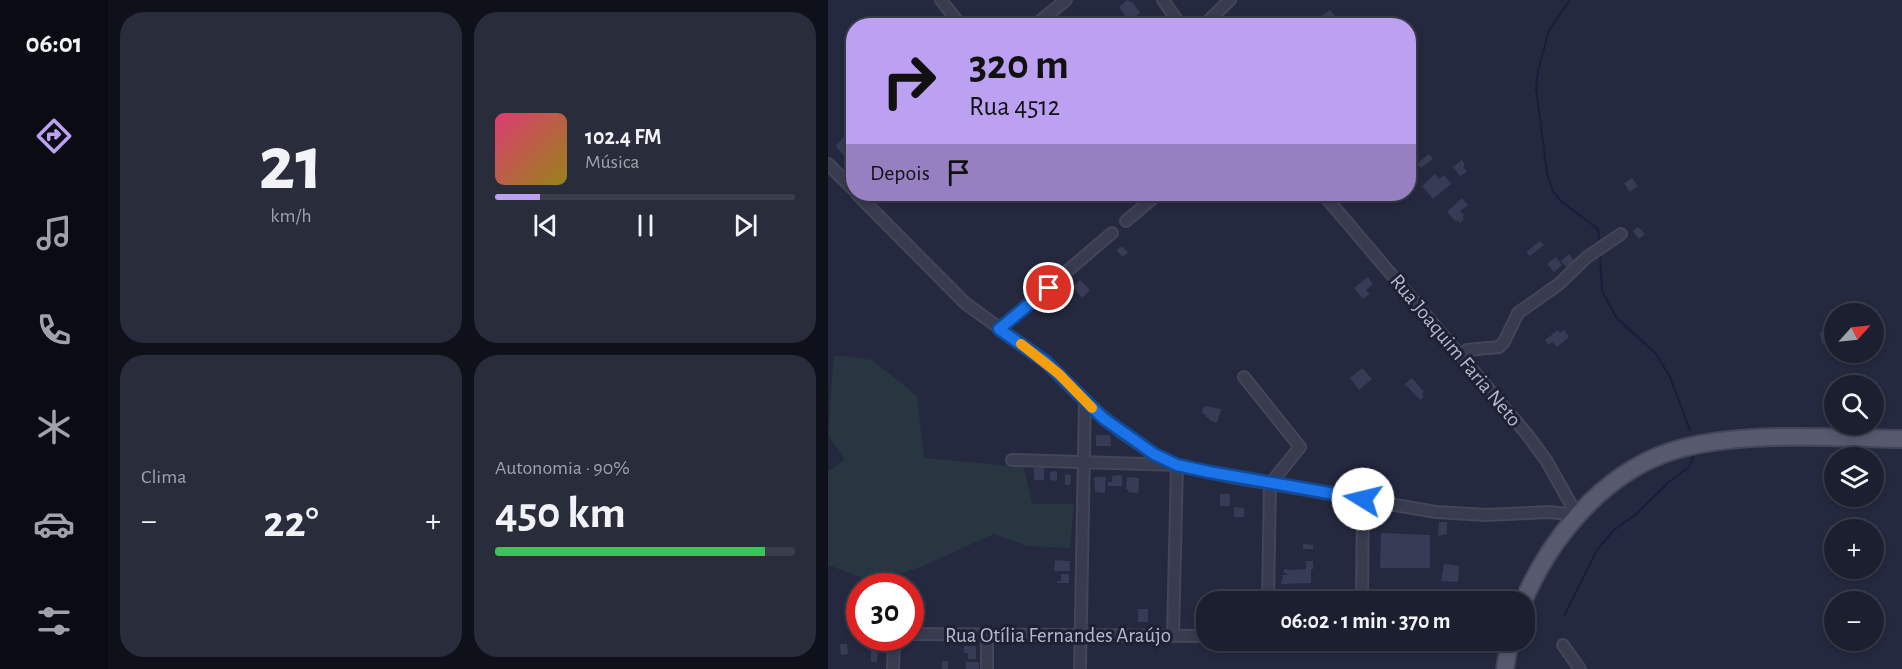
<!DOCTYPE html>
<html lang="pt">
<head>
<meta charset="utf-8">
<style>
  body { margin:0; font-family:"Alegreya Sans",sans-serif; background:#292c3b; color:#f1f3f6; height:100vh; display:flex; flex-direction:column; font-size:22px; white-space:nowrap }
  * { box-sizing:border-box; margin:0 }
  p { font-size:20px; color:#a0a2aa }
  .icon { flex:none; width:33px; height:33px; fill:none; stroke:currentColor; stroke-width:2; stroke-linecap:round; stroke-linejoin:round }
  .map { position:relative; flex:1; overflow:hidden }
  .panel { display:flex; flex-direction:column; gap:12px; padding:12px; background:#0f111a; width:720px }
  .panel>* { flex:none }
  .guide { position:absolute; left:18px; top:18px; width:570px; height:183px; border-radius:24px; box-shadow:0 3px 9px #0003,0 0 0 2px #3a3d4b; background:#bca0f2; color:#111; overflow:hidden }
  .needle { width:39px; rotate:63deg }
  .tools { position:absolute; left:996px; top:303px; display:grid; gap:12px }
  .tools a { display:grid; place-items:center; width:60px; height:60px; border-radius:50%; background:#1c1f2f; box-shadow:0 3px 9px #0003,0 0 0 2px #3a3d4b; font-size:30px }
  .speed { position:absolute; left:18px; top:573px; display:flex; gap:12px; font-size:30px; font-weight:700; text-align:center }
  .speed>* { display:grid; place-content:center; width:78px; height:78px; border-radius:50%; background:#1c1f2f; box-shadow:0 3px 9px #0003,0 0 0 2px #3a3d4b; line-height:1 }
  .speed .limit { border:9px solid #d22; background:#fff; color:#111 }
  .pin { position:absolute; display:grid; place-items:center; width:51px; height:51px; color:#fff; margin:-26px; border:3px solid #fff; border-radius:50%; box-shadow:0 2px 6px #0007 }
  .me { position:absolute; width:66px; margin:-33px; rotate:279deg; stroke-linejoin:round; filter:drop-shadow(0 0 4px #0008) }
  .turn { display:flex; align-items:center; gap:21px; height:126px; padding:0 24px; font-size:27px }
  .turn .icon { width:78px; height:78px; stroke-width:2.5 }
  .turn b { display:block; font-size:42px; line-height:51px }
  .then { display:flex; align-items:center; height:57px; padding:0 24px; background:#0003; gap:12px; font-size:22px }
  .big { font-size:45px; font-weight:600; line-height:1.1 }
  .panel .widget { flex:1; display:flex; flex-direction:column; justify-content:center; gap:9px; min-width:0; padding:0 21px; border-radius:24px; background:#292c3b }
  .panel .dial { align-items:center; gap:0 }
  .dial b { font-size:78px; line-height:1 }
  .song { display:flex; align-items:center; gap:18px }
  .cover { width:72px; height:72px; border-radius:9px; background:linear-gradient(135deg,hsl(340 70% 55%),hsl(50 70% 35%)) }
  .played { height:6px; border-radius:3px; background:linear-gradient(90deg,#bca0f2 15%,#3a3d4b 15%) }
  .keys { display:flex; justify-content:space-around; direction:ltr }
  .heat { display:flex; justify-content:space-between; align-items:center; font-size:33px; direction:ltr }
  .charge { height:9px; border-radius:4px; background:linear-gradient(90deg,#34c759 90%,#3a3d4b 0) }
  .panel .tiles { flex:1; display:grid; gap:12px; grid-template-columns:repeat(2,1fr) }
  .trip { position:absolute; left:368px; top:591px; width:339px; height:60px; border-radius:24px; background:#1c1f2f; box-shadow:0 3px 9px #0003,0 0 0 2px #3a3d4b; font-weight:600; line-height:60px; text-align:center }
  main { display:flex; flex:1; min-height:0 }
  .tab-bar { display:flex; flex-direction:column; width:108px; justify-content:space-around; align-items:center; background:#0b0c13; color:#a0a2aa }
  .tab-bar .icon { width:42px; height:42px }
  .tab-bar .active { color:#bca0f2 }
  .tab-bar b { font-size:27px; color:#f1f3f6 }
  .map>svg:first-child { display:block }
  .green { fill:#273640 }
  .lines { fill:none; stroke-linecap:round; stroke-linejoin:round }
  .stream { stroke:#181d3d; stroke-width:2 }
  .building { fill:#373b55 }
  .street-casing { stroke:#434558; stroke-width:14 }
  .primary-casing { stroke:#434558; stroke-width:20 }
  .street { stroke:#393c4f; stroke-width:10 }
  .primary { stroke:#575a6f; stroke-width:16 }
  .route-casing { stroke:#114b97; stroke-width:15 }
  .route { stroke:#1a73e8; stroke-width:10 }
  .slow { stroke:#f59e0b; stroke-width:10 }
  .labels { text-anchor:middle; stroke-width:6; stroke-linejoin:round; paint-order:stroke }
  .street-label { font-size:21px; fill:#b6b7ca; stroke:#1e2134 }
</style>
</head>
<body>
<main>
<nav class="tab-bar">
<b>06:01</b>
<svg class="icon active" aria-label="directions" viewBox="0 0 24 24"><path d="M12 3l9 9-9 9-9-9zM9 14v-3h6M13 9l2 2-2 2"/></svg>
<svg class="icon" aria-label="music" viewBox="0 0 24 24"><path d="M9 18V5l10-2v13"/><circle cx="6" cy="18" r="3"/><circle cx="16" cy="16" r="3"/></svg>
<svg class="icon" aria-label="phone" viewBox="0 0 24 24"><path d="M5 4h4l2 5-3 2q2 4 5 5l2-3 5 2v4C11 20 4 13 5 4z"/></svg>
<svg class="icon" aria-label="climate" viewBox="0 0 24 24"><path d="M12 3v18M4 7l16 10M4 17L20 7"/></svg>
<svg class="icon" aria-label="car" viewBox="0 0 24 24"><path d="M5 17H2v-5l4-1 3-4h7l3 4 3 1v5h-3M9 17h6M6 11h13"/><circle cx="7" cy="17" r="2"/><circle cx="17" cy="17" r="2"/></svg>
<svg class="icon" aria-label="filters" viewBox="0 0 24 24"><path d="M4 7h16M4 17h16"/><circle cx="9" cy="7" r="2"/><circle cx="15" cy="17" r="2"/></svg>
</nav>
<section class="panel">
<div class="tiles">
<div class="widget dial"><b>21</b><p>km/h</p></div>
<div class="widget">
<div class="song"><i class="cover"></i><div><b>102.4 FM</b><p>Música</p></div></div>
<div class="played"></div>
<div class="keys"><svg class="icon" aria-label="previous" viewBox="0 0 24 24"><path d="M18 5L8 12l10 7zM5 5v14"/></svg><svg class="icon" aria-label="pause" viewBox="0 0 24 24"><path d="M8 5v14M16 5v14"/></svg><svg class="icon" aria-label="next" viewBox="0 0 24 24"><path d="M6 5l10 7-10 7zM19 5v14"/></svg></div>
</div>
<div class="widget"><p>Clima</p>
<div class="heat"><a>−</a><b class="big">22°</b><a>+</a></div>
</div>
<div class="widget"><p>Autonomia · 90%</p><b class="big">450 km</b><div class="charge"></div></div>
</div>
</section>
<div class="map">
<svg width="1074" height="669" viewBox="0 0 1074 669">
  <rect width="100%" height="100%" fill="#25293f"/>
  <polygon class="green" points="6,355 44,360 89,396 96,458 196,467 204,504 246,504 242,548 199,546 166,534 97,565 48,583 0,565 0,472 17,460 0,435"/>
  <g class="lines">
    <g class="stream">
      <polyline points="742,0 721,30 710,71 708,88 719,173 725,192 734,202 770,229 771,240"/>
      <polyline points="772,256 774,291 788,317 828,354 842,377 862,430"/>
      <polyline points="736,616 769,550 786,530 808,514 841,482 861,467 865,457"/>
    </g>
  </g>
  <g class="building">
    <polygon points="299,0 305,3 312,13 298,24 293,18 297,15 291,7"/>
    <polygon points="502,10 508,17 496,26 483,26 482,24"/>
    <polygon points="19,133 22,137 26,134 26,152 18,158 8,146"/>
    <polygon points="601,154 605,159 593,168 589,164"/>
    <polygon points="634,160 637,165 635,166 639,172 632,176 625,167"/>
    <polygon points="607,174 611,179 616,175 623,184 605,199 594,186"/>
    <polygon points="804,178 810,186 802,192 796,183"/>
    <polygon points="634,198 640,205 632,211 636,215 634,217 636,219 632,223 630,220 628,222 619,212"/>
    <polygon points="810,227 817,234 811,239 805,231"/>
    <polygon points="712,241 716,245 702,256 698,252"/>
    <polygon points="294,246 300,253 294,257 289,250"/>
    <polygon points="741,254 746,261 738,267 733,261"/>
    <polygon points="728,257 734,265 726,272 719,264"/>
    <polygon points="540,277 545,284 538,290 542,294 535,299 526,288"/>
    <polygon points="252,280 262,290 254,298 245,287"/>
    <polygon points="1006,329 1006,342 994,344 992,332"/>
    <polygon points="730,330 732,333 736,330 741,337 729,347 724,342 720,345 717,340"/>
    <polygon points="1028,352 1042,352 1043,359 1029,362"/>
    <polygon points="534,368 544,379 531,390 522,378"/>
    <polygon points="584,378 596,392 594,394 596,397 592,400 577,384"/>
    <polygon points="376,406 393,409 389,423 381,420 381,418 378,417 378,415 374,413"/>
    <polygon points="268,435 282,435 283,446 268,446"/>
    <rect x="206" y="468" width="10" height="12"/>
    <polygon points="229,471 229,481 222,480 222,472"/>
    <polygon points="237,474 243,475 242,485 237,485"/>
    <polygon points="294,475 294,486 280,486 280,482 284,482 284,476"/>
    <polygon points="266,477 278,477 277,493 267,492"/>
    <polygon points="299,477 311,478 311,484 309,485 311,485 310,493 300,492 300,489 298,489"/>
    <rect x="392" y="494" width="10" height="12"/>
    <polygon points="406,507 416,508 416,517 406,517"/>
    <polygon points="611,522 619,522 619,534 610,536"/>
    <polygon points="553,533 602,535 602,568 552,568"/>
    <polygon points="475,544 485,545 485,549 475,549"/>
    <polygon points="227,560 242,561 242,571 226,571"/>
    <polygon points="478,561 485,561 485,569 483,569 483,583 453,584 455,575 459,575 459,573 456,573 456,569 463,570 478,569"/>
    <polygon points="616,564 631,566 630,582 613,581"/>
    <polygon points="233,574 241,574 241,583 229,583 229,581 233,581"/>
    <rect x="618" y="594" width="7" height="8"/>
    <rect x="373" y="604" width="5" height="11"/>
    <rect x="310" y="609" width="10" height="13"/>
    <polygon points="12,644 19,644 20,654 13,655"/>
    <polygon points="136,646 148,646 148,659 140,659 140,653 136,653"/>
    <polygon points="43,650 50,650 49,662 43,662"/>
    <rect x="114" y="661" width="6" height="8"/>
    <rect x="138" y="662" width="13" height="7"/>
  </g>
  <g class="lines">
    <g class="street-casing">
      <g id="street">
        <polyline points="113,0 133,26"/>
        <polyline points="335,0 353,26"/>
        <polyline points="206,26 238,0"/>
        <polyline points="375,26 402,0"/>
        <polyline points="0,164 26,190"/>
        <polyline points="15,179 26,171"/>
        <polyline points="29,194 137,303 218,362 257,401 294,433 326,454 349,465 403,477 608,512 659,515 721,512 749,515"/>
        <polyline points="495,194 698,433 718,460 749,515"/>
        <polyline points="298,221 330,194"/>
        <polyline points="171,329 284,233"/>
        <polyline points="632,354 639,350 671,347 676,342 690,313 731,284 759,257 793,234"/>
        <polyline points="416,377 472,447 442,484 440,602"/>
        <polyline points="184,460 349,465 345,635"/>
        <polyline points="534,602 535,499"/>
        <polyline points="82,634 378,636"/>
        <polyline points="735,645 752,669"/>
        <polyline points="65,669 66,638"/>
        <polyline points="159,669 159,634"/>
        <polyline points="252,669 257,401"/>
      </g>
    </g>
    <g class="primary-casing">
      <g id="primary">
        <path d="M 695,602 C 722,538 774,475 841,452 C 907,430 1004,438 1074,439"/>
        <polyline points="677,669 682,640"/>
      </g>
    </g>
    <use href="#street" class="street"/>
    <use href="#primary" class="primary"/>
  </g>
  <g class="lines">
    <g class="route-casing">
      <polyline id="route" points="221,288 171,329 218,362 275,418 326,454 349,465 381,472 535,499"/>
    </g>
    <use href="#route" class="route"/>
    <polyline class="slow" points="193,344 231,374 264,408"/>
  </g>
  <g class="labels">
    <g class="street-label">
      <text transform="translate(628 350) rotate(50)" y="7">Rua Joaquim Faria Neto</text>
      <text x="230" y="642">Rua Otília Fernandes Araújo</text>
    </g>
  </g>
</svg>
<div class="tools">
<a><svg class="needle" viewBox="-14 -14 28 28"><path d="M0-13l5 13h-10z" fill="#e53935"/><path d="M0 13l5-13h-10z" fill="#a0a2aa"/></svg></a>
<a><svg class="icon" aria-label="search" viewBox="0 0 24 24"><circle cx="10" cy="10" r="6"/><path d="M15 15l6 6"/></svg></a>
<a><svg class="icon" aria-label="layers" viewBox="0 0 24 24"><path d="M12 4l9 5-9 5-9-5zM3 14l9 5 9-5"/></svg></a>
<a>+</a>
<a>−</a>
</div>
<div class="speed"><div class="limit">30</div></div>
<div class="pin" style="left:221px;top:288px;background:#d93025"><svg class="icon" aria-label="arrive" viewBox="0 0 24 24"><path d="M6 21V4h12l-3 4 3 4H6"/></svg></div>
<svg class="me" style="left:535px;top:499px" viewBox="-20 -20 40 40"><circle r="19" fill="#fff"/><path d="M0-13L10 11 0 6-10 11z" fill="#1a73e8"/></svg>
<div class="trip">06:02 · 1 min · 370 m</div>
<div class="guide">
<div class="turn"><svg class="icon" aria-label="right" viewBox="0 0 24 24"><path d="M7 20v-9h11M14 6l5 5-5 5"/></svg><div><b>320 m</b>Rua 4512</div></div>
<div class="then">Depois<svg class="icon" aria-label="arrive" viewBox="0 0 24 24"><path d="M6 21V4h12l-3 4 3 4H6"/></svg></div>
</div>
</div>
</main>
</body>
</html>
